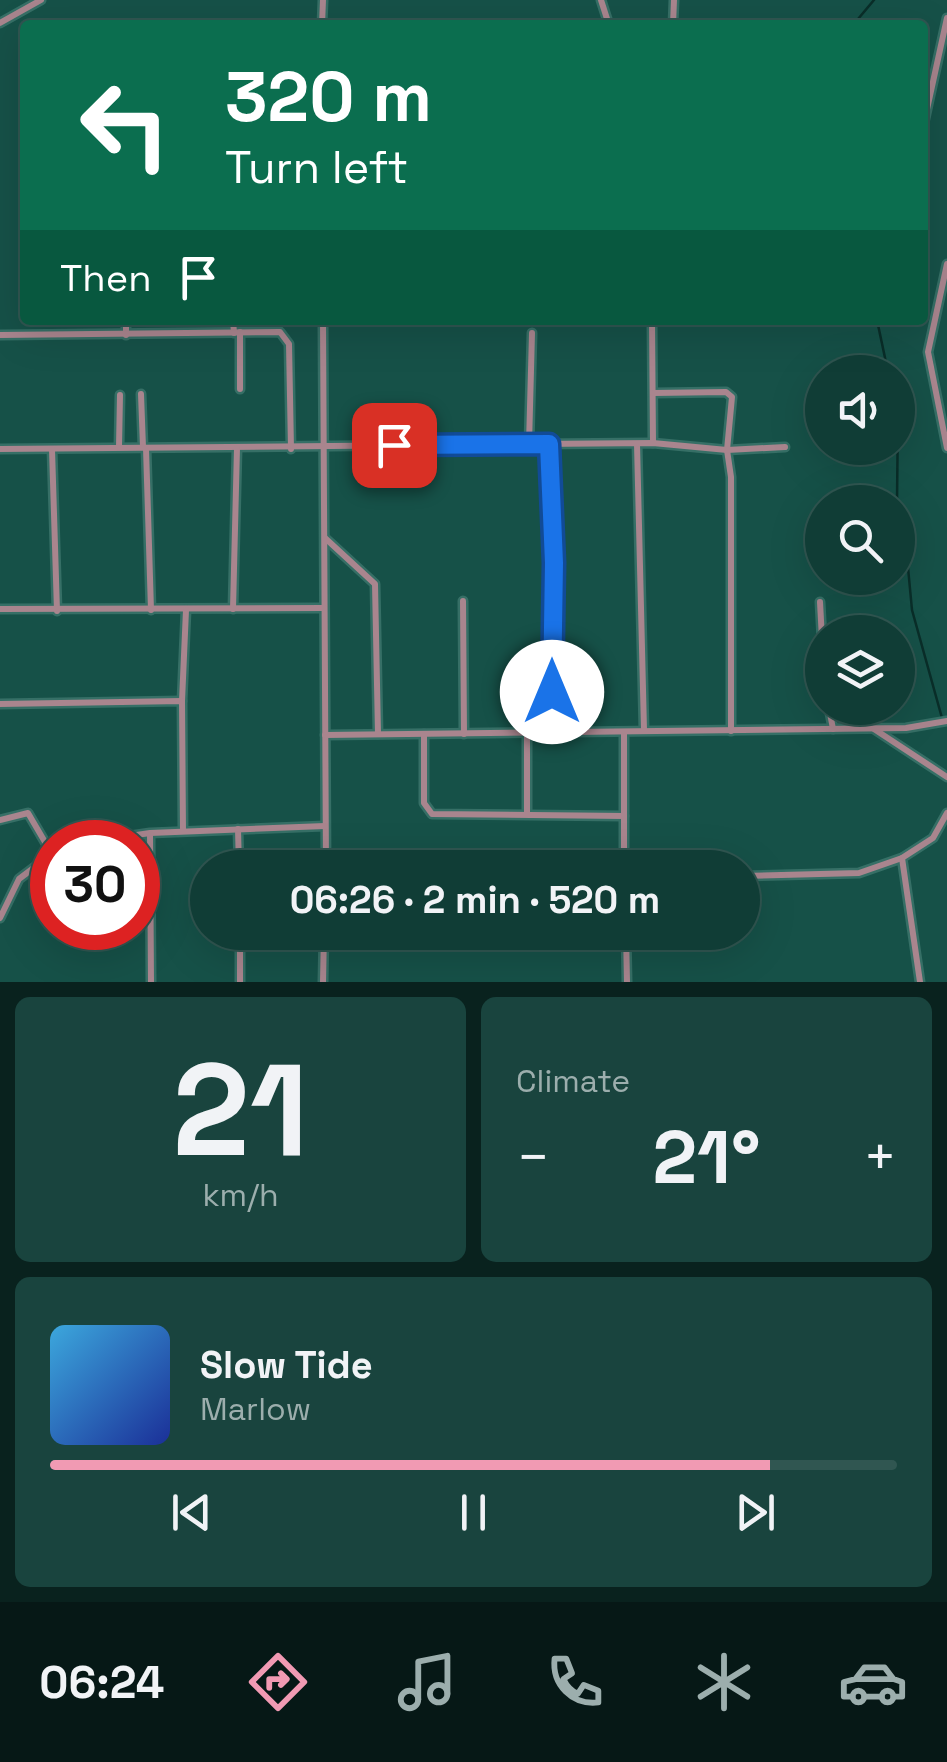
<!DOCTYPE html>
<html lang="en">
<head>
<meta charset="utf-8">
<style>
  body { margin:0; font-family:"Space Grotesk",sans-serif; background:#19443e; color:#f1f3f6; height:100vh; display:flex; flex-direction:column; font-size:38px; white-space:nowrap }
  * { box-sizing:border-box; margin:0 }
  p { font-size:32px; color:#9caead }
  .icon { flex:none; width:55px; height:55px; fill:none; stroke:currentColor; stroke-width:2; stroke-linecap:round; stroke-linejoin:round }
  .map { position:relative; height:982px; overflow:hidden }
  .details { display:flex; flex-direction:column; gap:15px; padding:15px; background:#09221e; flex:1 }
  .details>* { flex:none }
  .top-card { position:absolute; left:20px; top:20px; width:908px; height:305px; border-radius:10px; box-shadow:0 10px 40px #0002,0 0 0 2px #305651; background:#0b6e4f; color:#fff; overflow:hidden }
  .buttons { position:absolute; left:805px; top:355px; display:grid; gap:20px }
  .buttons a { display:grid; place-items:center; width:110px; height:110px; border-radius:50%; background:#103d36; box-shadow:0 10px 40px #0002,0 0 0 2px #305651; font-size:50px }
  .speed { position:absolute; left:30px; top:820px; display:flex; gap:20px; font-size:50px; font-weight:700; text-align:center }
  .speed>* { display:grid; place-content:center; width:130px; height:130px; border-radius:50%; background:#103d36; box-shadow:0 10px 40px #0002,0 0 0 2px #305651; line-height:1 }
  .speed .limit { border:15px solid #d22; background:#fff; color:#111 }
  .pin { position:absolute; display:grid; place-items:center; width:85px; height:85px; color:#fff; margin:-42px; border-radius:20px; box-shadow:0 5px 15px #0006 }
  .me { position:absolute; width:110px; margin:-55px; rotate:0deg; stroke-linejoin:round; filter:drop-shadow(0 0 8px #0008) }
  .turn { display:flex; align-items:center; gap:35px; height:210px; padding:0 40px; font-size:45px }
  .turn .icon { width:130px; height:130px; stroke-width:2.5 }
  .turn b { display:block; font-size:70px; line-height:85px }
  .then { display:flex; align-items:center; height:95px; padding:0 40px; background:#0003; gap:20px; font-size:38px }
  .big { font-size:75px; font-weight:700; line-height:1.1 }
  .details .tile { flex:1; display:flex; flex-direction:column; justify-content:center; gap:15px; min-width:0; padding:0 35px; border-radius:15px; background:#19443e }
  .details .dial { align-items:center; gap:0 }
  .dial b { font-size:130px; line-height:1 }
  .song { display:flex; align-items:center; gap:30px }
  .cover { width:120px; height:120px; border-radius:15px; background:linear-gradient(135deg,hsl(200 70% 55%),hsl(230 70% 35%)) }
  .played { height:10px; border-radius:5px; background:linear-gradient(90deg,#f19ab3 85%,#305651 85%) }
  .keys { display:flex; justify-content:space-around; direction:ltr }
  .heat { display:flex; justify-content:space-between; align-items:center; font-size:55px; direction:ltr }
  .details .tiles { flex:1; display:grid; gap:15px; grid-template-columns:1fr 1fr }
  .tile:last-child { grid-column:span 2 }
  .trip { position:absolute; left:190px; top:850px; width:570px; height:100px; border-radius:50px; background:#103d36; box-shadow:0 10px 40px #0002,0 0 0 2px #305651; font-weight:700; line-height:100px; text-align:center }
  .menu { display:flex; height:160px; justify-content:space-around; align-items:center; background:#061816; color:#9caead }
  .menu .icon { width:70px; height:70px }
  .menu .current { color:#f19ab3 }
  .menu b { font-size:45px; color:#f1f3f6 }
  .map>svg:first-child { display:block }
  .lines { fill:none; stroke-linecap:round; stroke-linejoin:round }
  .stream { stroke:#0a2e29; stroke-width:2.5 }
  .street-casing { stroke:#366f66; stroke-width:11 }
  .street { stroke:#a9858e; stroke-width:6 }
  .route-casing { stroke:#114b97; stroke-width:25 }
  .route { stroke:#1a73e8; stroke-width:18 }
</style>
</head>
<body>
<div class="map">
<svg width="947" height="982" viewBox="0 0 947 982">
  <rect width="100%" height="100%" fill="#165148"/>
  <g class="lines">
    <g class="stream">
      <polyline points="853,25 874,0"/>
      <polyline points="877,320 888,372"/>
      <polyline points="897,502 898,409"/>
      <polyline points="898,505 904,525 912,610 942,718"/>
    </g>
    <g class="street-casing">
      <g id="street">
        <polyline points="601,0 609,25"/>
        <polyline points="0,23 41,0"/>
        <polyline points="322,25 323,0"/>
        <polyline points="673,25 674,0"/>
        <polyline points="922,132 947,18"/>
        <polyline points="947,264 928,352 947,448"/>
        <polyline points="126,320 126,335"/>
        <polyline points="233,320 234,333"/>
        <polyline points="323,320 326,868"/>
        <polyline points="652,320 653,443"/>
        <polyline points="0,335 280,332 289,344 291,449"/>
        <polyline points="240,389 240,332"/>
        <polyline points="653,393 726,392 732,397 727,450 731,477 731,731"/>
        <polyline points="141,394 143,447"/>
        <polyline points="529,444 532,333"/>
        <polyline points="637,444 644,730"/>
        <polyline points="549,445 553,733"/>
        <polyline points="119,447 120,395"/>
        <polyline points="146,448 151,610"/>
        <polyline points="0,449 653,443 727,450 785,447"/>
        <polyline points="52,449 57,611"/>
        <polyline points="325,538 375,584 378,734"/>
        <polyline points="463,601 464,734"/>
        <polyline points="820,602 822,639"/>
        <polyline points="0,609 324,608"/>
        <polyline points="233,609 237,448"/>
        <polyline points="182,701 186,610"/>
        <polyline points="0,704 182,701 183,831"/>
        <polyline points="829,708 833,729"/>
        <polyline points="874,729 947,777"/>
        <polyline points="624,732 624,868"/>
        <polyline points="527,733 527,814"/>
        <polyline points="424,734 424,803 432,814 624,816"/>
        <polyline points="325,735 906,728 947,721"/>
        <polyline points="0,820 28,813 52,854"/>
        <polyline points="238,829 239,868"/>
        <polyline points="150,834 151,982"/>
        <polyline points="89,842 150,833 325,826"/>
        <polyline points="742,876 859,873 902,858"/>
        <polyline points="0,918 19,879 52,854"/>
        <polyline points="626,932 627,982"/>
        <polyline points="240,982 240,932"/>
        <polyline points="323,982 324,932"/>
        <polyline points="920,982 902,858 933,838 947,813"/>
      </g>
    </g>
    <use href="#street" class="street"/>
  </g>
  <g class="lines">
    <g class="route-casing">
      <polyline id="route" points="394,445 549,444 554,563 552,692"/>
    </g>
    <use href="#route" class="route"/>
  </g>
</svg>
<div class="buttons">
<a><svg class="icon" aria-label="sound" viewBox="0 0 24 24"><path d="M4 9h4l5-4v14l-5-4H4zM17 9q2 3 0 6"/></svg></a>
<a><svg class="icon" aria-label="search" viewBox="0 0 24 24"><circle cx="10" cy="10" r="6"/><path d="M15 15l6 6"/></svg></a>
<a><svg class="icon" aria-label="layers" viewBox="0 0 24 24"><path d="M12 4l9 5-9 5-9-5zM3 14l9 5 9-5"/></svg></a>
</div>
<div class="speed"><div class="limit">30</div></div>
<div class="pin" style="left:394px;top:445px;background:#d93025"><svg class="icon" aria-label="arrive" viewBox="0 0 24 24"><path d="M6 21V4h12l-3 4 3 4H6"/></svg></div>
<svg class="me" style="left:552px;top:692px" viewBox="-20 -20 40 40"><circle r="19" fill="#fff"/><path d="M0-13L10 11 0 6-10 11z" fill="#1a73e8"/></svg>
<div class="trip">06:26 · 2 min · 520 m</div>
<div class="top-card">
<div class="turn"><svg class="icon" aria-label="left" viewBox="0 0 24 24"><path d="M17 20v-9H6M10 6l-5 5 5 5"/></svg><div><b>320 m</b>Turn left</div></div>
<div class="then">Then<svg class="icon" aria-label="arrive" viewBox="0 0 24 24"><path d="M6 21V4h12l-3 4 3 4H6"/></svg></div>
</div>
</div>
<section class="details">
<div class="tiles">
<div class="tile dial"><b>21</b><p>km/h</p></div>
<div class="tile"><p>Climate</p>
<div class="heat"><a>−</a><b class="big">21°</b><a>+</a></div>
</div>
<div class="tile">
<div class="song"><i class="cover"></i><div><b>Slow Tide</b><p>Marlow</p></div></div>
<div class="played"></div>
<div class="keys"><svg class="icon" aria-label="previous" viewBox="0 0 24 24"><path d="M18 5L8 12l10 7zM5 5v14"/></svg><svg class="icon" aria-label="pause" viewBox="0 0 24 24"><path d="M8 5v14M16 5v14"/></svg><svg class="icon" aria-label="next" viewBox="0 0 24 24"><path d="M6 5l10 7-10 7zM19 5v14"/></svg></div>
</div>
</div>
</section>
<nav class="menu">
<b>06:24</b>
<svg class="icon current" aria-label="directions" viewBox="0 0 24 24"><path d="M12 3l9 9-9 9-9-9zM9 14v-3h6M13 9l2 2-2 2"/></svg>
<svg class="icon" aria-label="music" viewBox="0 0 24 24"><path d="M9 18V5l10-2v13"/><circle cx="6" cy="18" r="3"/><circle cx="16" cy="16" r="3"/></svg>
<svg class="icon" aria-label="phone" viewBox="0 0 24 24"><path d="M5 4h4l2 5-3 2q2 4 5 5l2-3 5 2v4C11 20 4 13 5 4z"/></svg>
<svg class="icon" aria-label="climate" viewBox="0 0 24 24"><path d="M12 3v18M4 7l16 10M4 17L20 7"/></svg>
<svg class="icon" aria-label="car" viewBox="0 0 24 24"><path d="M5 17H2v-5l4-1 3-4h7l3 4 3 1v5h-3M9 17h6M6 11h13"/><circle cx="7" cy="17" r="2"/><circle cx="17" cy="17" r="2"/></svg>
</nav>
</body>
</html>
